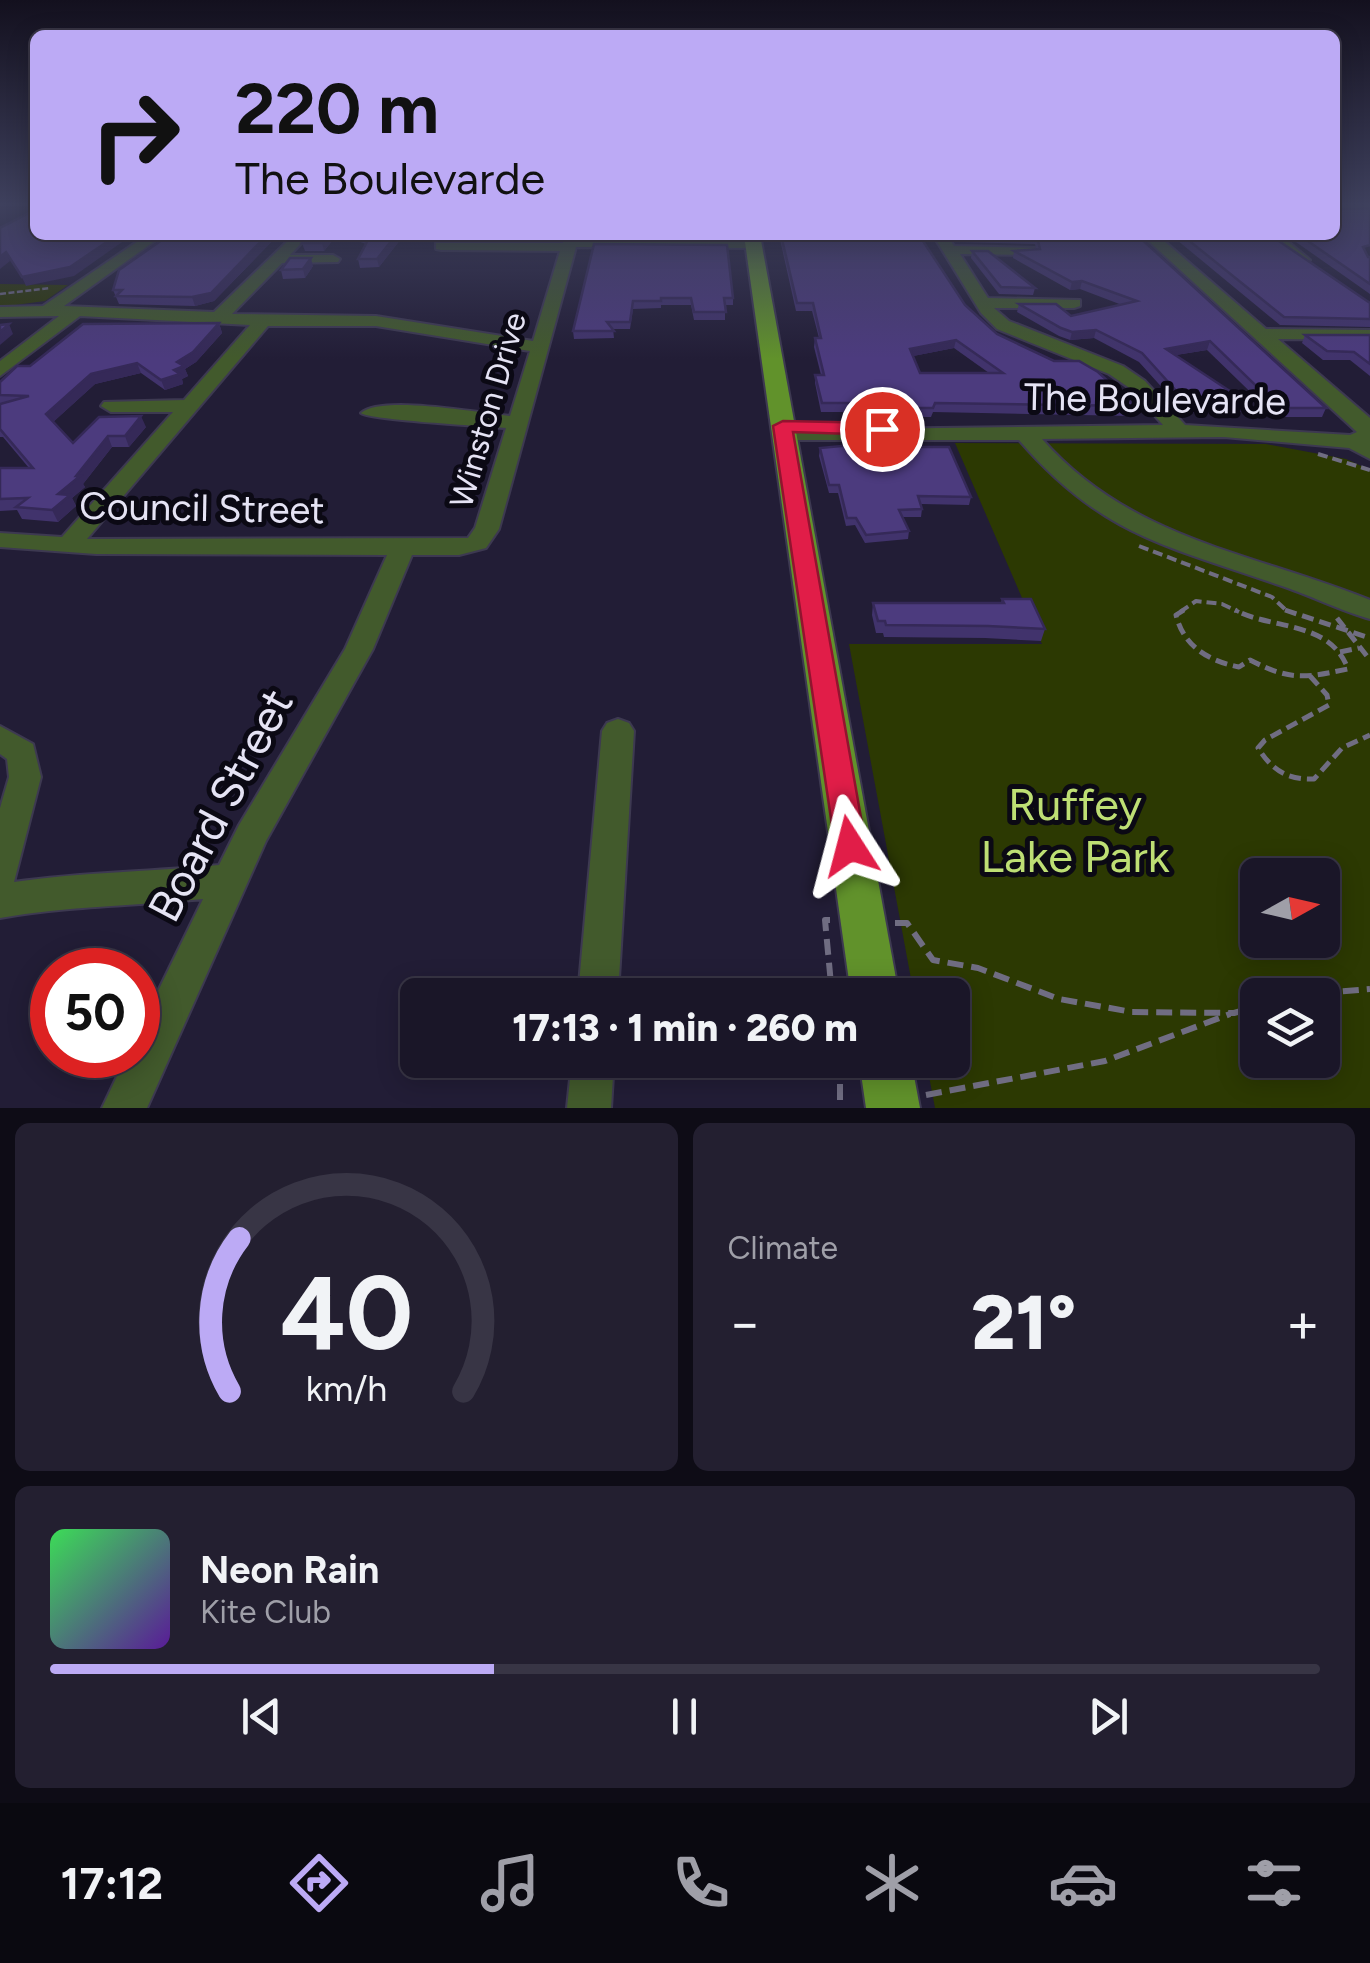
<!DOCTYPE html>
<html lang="en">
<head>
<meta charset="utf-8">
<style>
  body { margin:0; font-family:Figtree,sans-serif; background:#231f30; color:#f1f3f6; height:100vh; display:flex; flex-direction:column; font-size:38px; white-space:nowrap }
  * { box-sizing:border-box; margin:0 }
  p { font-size:32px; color:#9f9fa8 }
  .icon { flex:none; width:55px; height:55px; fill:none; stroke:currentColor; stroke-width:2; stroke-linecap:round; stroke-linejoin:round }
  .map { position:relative; height:1108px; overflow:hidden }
  .drawer { display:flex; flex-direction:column; gap:15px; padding:15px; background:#0e0c16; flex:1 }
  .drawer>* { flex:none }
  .hud { position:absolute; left:30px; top:30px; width:1310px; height:210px; border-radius:15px; box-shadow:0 5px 25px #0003,0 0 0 2px #383545; background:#bcaaf5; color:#111; overflow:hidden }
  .needle { width:65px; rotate:82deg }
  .tools { position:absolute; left:1240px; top:858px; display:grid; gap:20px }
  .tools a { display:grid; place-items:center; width:100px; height:100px; border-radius:15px; background:#1a1628; box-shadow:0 5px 25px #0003,0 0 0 2px #383545; font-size:50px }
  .speed { position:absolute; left:30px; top:948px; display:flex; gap:20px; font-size:50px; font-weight:700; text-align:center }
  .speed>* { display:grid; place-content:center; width:130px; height:130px; border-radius:50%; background:#1a1628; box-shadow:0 5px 25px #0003,0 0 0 2px #383545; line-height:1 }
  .speed .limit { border:15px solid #d22; background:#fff; color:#111 }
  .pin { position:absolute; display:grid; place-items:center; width:85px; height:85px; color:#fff; margin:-42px; border:5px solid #fff; border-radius:50%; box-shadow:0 2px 10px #0007 }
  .me { position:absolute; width:110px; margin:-55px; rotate:351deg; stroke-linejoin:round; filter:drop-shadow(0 0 8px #0008) }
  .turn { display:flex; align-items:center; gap:35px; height:210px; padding:0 40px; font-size:45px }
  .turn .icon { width:130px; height:130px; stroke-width:2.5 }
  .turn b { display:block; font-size:70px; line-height:85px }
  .big { font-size:75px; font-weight:800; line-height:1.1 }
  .drawer .tile { flex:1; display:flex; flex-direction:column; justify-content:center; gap:15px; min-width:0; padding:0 35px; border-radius:15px; background:#231f30 }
  .drawer .dial { align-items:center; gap:0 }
  .dial svg { height:260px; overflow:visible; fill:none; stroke:#383545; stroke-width:7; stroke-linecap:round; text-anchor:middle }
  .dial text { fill:#f1f3f6; stroke:none }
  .song { display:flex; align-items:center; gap:30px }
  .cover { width:120px; height:120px; border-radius:15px; background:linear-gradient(135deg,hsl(130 70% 55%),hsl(270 70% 35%)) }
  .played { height:10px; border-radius:5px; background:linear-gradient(90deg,#bcaaf5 35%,#383545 35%) }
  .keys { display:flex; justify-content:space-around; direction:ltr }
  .heat { display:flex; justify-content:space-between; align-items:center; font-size:55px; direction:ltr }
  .drawer .tiles { flex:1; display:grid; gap:15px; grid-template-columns:1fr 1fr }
  .tile:last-child { grid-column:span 2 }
  .trip { position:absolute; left:400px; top:978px; width:570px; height:100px; border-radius:15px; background:#1a1628; box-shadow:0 5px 25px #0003,0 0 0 2px #383545; font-weight:800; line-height:100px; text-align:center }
  .tab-bar { display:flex; height:160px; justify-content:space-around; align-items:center; background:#0a0910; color:#9f9fa8 }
  .tab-bar .icon { width:70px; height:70px }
  .tab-bar .current { color:#bcaaf5 }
  .tab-bar b { font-size:45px; color:#f1f3f6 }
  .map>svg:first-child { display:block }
  .green { fill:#2c3902; fill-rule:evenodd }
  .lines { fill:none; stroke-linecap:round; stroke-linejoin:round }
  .minor-casing { stroke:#3d3951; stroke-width:4 }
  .major-casing { stroke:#3d3951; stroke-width:4 }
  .path-far3 { stroke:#706d82; stroke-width:2.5; stroke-dasharray:6 2.5; stroke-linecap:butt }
  .path-far2 { stroke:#706d82; stroke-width:4; stroke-dasharray:10 5; stroke-linecap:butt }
  .path-far1 { stroke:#706d82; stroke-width:5; stroke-dasharray:12 6; stroke-linecap:butt }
  .path { stroke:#706d82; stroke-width:6; stroke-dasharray:16 8; stroke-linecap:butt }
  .minor { fill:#425a2c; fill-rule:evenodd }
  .major { fill:#61922b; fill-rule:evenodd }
  .wall { fill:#41336c; fill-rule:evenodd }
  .shaded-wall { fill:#352958 }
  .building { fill:#4c3b7e; stroke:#352958; stroke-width:2.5; fill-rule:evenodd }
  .route { fill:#e11d48; stroke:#92132f; stroke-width:2.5 }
  .labels { text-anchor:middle; stroke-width:10; stroke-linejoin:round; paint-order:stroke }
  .far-street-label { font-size:32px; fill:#e5e3f4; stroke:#0b0914 }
  .street-label { font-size:38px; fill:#e5e3f4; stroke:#0b0914 }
  .near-park-label { font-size:45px; fill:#bedf74; stroke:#0b0914 }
  .near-street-label { font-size:45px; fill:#e5e3f4; stroke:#0b0914 }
</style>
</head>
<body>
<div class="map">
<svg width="1370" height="1108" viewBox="0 0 1370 1108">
  <rect width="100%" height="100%" fill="#221d36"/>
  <g class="green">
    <polygon points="0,284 68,285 45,301 0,307"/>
    <path d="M 955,443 L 1266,444 L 1346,459 L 1370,470 L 1370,1108 L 935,1108 L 926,1060 L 952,1060 L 952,995 L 914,995 L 849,644 L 1042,644 ZM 1258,875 L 1322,875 L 1322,940 L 1258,940 ZM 1258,995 L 1322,995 L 1322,1060 L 1258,1060 Z"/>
  </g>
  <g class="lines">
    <g class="minor-casing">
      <g id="minor">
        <polygon points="1335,204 1370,204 1370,211 1335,212"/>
        <path d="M 147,235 L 163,235 L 64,306 L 214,312 L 294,235 L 309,235 L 290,255 L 333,255 L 340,259 L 338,262 L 282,263 L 232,314 L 376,316 L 533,341 L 560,251 L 441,250 L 436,249 L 436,243 L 563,243 L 565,235 L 579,235 L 578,239 L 754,240 L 761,244 L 754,248 L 576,247 L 499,529 L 486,548 L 459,555 L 412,555 L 373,649 L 266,841 L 147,1108 L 102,1108 L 127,1055 L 138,1055 L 138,1032 L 203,899 C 135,906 67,906 0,918 L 0,808 L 9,777 L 7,759 L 0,754 L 0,726 L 33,744 L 41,777 L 14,882 C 81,872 150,872 219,865 L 239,825 L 345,649 L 387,555 L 96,554 L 0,547 L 0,533 L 62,537 L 173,412 L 111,412 L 101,406 L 104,402 L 184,400 L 250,325 L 80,316 L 0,376 L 0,361 L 59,316 L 0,317 L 0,307 L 43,306 ZM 268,326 L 376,326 L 530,351 L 510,416 C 479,413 382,395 361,413 C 369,420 484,426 506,428 L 475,528 L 468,538 L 87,539 Z"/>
        <path d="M 933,235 L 947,235 L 954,246 L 1035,248 L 1035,254 L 1030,255 L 960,254 L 988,298 L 1080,300 L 1080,306 L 1074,308 L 994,308 L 1009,321 L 1123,366 L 1145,381 L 1185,425 L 1350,435 L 1357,432 L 1142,235 L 1157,235 L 1266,329 L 1370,330 L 1370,340 L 1278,339 L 1370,418 L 1370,459 L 1349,448 L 1224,437 L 1042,439 C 1131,540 1251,552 1370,600 L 1370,619 C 1338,610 1308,594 1276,584 C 1164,545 1100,534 1019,440 L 777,440 L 774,436 L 784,430 L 1163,425 L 1131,389 L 1109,374 L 997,329 L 981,313 Z"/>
        <polygon points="1264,235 1280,235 1310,260 1298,263"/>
        <polygon points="618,719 629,723 634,731 618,995 578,995 602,731 607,723"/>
        <polygon points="572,1060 614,1060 611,1108 567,1108"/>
      </g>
    </g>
    <g class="major-casing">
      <g id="major">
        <polygon points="744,235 760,235 899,995 851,995"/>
        <polygon points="859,1060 911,1060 920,1108 866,1108"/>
      </g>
    </g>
    <polyline class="path-far3" points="0,294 50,288"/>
    <g class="path-far2">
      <polyline points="1318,454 1370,470"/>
      <polyline points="1139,546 1272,597 1288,612"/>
      <polyline points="1180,612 1196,601 1222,604 1239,612"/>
    </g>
    <g class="path-far1">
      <path d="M 1184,610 L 1176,615 C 1184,647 1209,661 1239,667 L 1250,660 C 1291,681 1304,678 1348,669 C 1330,620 1272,630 1235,610"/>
      <polyline points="1285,610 1370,638"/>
      <polyline points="1337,618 1370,660"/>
      <polyline points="1340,652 1359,648"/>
      <path d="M 1310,676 L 1327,695 L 1329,705 L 1265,740 L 1258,748 C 1272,770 1287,780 1314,779 L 1342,748 L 1370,735"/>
    </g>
    <g class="path">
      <polyline points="830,920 825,920 832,995"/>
      <polyline points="895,923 907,923 933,960 978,968 1059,999 1132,1012 1234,1013 1258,1006"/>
      <polyline points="1295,995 1370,989"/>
      <polyline points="840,1060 840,1108"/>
      <polyline points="926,1095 1105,1061 1230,1014"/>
    </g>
    <use href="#minor" class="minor"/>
    <use href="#major" class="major"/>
  </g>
  <g class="wall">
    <polygon points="1338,209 1368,257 1370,257 1370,294 1286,235 1335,235"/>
    <polygon points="169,235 278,235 214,301 195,306 119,304 113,290"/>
    <polygon points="309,235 399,235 400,240 379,267 360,268 358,259 366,244 349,238 331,239 332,241 324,251 305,251 302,243"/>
    <polygon points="598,235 725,235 725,236"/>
    <path d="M 779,235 L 919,235 L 965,305 L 997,334 L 1135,406 L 1132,416 L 933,412 L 931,417 L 868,417 L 860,412 L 821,412 L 815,383 L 815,375 L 821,375 L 814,347 L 815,338 L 819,338 L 812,311 L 796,311 ZM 954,348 L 989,373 L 920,373 L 913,356 Z"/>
    <polygon points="954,235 1144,235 1142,240 1326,408 1322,417 1276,417 1207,350 1176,355 1248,403 1244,412 1185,413 1139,362 1094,338 1070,340 1059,336 1017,312 1019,304 1071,316 1122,305 1080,289 1070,290 1013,258 1014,251 1036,249 1035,244 960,242"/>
    <polygon points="1162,235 1270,235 1370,303 1370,327 1280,325 1177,240 1169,240"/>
    <polygon points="594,244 733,298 733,305 725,305 725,320 694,320 691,305 661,305 661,308 633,309 630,329 613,329 614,338 574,339 573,331"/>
    <polygon points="972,251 1035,288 1033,295 999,294 971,258"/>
    <polygon points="313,266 305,278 283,279 281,270"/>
    <polygon points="219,323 222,333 196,362 185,369 188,376 182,379 183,384 165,390 141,373 95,384 53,422 73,443 146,427 129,447 112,447 83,484 85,487 72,498 76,506 58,522 22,519 17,510 0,511 0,468 29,468 3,437 0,437 0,382 30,366"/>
    <polygon points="1305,335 1370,335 1370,376 1350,360 1323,360 1302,343"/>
    <polygon points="896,447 971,497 969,505 921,504 922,509 921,517 903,517 909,531 908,539 865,543 855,525 846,526 838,493 829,493 819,456 820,448"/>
    <polygon points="1002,599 1045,629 1041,641 985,638 884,637 883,633 876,633 872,615 873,603 1001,603"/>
  </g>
  <g class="shaded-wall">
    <polygon points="117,235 132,235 74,276 26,286 22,277"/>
    <polygon points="267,235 278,235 214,301 195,306 192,297"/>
    <polygon points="328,235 330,235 332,241 324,251 322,243"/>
    <polygon points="396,235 399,235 400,240 379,267 377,259"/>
    <polygon points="6,252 10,261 0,269 0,257"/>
    <polygon points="311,258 313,266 305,278 303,269"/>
    <polygon points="1082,281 1080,289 1070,290 1072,282"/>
    <polygon points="219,323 222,333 196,362 185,369 188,376 182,379 183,384 165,390 161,380 174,370 177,362"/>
    <polygon points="9,324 13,334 0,345 0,332"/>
    <polygon points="1096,330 1094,338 1070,340 1072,332"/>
    <polygon points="956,340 954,348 908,357 910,349"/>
    <polygon points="1210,341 1207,350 1163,357 1166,349"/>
    <polygon points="137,363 141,373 95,384 51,424 46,414 91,374"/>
    <polygon points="141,416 146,427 129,447 125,436"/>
    <polygon points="108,436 112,447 83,484 85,487 72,498 76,506 58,522 52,510 58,494 76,476"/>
  </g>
  <g class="building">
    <polygon points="1335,206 1338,209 1370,208 1370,245 1363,247 1368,257 1370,257 1370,284 1299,235 1335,235"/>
    <polygon points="35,210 35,235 117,235 70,267 22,277 6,252 0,257 0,228"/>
    <polygon points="169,235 267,235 211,293 192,297 116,296 122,290 113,290 119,270"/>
    <polygon points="309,235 328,235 322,243 302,243"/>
    <polygon points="361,235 396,235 377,259 358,259 369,238"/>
    <path d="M 781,235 L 919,235 L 965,305 L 997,334 L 1054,361 L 1079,361 L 1098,372 L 1135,406 L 935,403 L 933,408 L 869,408 L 861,403 L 822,403 L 815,375 L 824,375 L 815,338 L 821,338 L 813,303 L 797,303 ZM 956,340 L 1003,373 L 920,373 L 910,349 Z"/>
    <polygon points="961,235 1137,235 1326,408 1279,408 1210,341 1166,349 1248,403 1188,404 1142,353 1096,330 1072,332 1061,328 1019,304 1056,304 1071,316 1137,301 1082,281 1072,282 1014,251 1040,249 1037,237"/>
    <polygon points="1182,235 1270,235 1370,303 1370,319 1284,317"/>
    <polygon points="594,244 727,245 733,298 724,298 726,312 694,312 691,298 661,298 661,301 633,301 630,322 607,322 614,331 573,331"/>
    <polygon points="972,251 988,251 1035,288 1001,287"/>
    <polygon points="290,258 311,258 303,269 281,270"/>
    <polygon points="219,323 193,352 177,362 184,366 174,370 180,374 161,380 137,363 91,374 46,414 73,443 99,417 141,416 125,436 108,436 76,476 80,476 58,494 70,495 52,510 16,507 28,498 0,499 0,468 33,468 0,429 0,404 29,396 0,395 0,382 17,366 30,366 83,324"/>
    <polygon points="9,324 0,332 0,325"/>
    <polygon points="1305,335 1370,335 1370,364 1354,352 1327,351"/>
    <polygon points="894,441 896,447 949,447 971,497 918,496 922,509 899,510 909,531 866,535 856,518 847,518 839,485 829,485 820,448"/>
    <polygon points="1002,599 1031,599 1045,629 988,626 886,625 885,621 878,621 873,603 1004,603"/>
  </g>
  <linearGradient id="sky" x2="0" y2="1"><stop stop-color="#13101e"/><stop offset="0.57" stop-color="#3e405d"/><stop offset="1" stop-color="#3e405d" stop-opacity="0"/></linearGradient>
  <rect width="1370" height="359" fill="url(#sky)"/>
  <polygon class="route" points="783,421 882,423 891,429 882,435 793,432 866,846 862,856 850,860 839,856 835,846 773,426"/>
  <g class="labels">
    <g class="far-street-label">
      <text transform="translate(488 410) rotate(-74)" y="11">Winston Drive</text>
    </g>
    <g class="street-label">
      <text transform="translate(1155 399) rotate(1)" y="13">The Boulevarde</text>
      <text transform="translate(202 508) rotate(1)" y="13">Council Street</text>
    </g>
    <g class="near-park-label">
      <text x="1075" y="820">Ruffey<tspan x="1075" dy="52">Lake Park</tspan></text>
    </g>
    <g class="near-street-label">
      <text transform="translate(220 805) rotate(-62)" y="16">Board Street</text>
    </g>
  </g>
</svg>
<div class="tools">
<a><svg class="needle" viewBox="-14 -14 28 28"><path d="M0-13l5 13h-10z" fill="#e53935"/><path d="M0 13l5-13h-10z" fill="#9f9fa8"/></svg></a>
<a><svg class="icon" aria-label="layers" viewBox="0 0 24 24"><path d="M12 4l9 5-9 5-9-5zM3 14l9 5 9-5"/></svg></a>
</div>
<div class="speed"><div class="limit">50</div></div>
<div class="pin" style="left:882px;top:429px;background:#d93025"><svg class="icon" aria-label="arrive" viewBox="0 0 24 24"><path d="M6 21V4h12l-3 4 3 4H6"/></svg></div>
<svg class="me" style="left:850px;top:846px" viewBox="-20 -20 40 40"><path d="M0-17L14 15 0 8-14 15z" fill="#e11d48" stroke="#fff" stroke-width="4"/></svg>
<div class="trip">17:13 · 1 min · 260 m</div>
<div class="hud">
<div class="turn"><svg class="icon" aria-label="right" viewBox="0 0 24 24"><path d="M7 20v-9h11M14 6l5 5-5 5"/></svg><div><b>220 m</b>The Boulevarde</div></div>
</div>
</div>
<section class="drawer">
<div class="tiles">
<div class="tile dial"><svg viewBox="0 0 100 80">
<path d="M14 69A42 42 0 1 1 86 69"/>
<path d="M14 69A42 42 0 0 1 17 22" stroke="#bcaaf5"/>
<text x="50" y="56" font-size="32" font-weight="700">40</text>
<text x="50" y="72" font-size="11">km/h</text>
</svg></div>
<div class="tile"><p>Climate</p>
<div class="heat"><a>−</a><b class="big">21°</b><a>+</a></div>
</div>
<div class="tile">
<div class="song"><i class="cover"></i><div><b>Neon Rain</b><p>Kite Club</p></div></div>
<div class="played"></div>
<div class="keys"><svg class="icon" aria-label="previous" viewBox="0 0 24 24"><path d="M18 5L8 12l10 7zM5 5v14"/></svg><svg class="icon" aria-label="pause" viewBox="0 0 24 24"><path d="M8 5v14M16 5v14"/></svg><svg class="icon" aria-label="next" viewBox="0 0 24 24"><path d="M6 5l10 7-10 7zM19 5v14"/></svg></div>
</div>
</div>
</section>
<nav class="tab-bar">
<b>17:12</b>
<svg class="icon current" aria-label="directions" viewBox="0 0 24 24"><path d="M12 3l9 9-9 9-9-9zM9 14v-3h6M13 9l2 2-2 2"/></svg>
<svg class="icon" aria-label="music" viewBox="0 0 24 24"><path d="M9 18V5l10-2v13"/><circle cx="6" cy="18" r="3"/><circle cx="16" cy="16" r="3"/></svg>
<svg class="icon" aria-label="phone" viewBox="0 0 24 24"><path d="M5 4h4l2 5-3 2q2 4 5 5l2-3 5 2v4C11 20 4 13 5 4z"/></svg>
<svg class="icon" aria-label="climate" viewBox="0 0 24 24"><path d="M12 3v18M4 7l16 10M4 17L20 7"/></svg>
<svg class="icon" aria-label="car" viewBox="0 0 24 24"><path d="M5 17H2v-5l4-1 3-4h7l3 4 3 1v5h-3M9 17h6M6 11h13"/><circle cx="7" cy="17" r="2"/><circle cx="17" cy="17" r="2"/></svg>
<svg class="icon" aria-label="filters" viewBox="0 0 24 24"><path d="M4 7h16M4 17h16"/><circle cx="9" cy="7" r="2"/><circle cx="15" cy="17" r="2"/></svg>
</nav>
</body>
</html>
